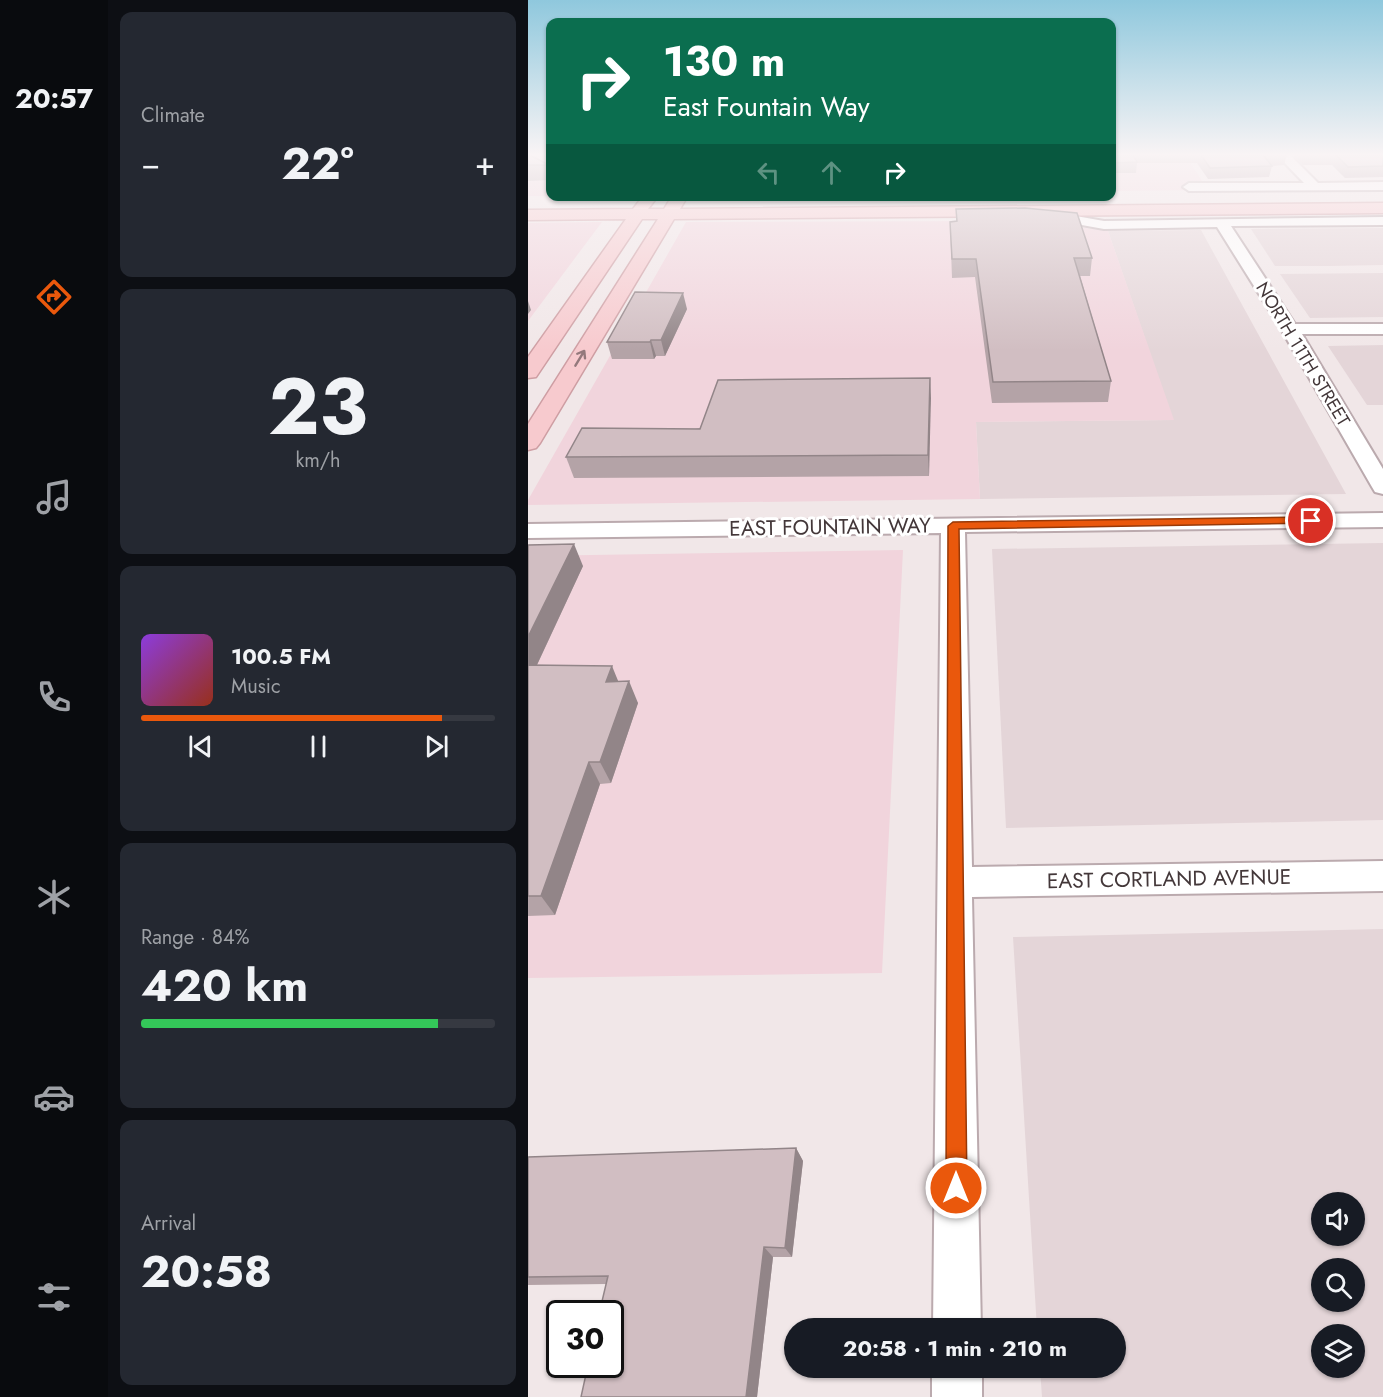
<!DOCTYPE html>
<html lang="en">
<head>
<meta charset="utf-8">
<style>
  body { margin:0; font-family:Jost,sans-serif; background:#242831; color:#f1f3f6; height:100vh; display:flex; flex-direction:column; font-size:22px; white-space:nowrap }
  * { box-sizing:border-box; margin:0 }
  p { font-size:20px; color:#9ea1a6 }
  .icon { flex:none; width:33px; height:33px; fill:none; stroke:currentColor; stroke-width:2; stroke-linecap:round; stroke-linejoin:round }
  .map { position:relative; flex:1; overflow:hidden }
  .panel { display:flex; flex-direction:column; gap:12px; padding:12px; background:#0d0f14; width:420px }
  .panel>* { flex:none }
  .top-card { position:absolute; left:18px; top:18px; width:570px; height:183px; border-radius:12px; box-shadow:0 2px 4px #0004; background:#0b6e4f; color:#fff; overflow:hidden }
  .tools { position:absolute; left:783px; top:1192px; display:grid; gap:12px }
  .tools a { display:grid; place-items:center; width:54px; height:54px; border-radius:50%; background:#171b24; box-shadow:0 2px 4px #0004; font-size:30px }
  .speed { position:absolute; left:18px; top:1300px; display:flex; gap:12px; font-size:30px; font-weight:700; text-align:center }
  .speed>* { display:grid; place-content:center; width:78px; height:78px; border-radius:50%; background:#171b24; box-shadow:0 2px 4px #0004; line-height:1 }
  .speed .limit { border:3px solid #111; border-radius:9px; background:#fff; color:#111 }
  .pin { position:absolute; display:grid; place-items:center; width:51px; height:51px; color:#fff; margin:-26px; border:3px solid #fff; border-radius:50%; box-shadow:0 2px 6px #0007 }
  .me { position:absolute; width:66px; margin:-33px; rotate:0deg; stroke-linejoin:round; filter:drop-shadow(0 0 4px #0008) }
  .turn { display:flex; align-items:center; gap:21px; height:126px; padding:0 18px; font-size:27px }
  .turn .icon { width:78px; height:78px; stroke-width:2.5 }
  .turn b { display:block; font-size:42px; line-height:51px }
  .lanes { display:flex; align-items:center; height:57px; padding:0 18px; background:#0003; justify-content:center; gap:30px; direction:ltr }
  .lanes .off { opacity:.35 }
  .big { font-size:45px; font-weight:700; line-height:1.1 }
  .panel .widget { flex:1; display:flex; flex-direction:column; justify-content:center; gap:9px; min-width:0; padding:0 21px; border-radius:12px; background:#242831 }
  .panel .dial { align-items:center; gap:0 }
  .dial b { font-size:78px; line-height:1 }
  .song { display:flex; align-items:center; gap:18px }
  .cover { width:72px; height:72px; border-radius:9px; background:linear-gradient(135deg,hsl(270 70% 55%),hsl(10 70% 35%)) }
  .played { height:6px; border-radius:3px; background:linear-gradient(90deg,#ea580c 85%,#363941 85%) }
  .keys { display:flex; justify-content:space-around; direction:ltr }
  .heat { display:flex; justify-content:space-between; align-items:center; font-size:33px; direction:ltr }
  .charge { height:9px; border-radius:4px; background:linear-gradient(90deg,#34c759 84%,#363941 0) }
  .trip { position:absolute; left:256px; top:1318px; width:342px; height:60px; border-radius:30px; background:#171b24; box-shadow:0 2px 4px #0004; font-weight:700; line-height:60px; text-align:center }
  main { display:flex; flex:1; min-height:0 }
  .dock { display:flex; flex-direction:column; width:108px; justify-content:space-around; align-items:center; background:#090b0e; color:#9ea1a6 }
  .dock .icon { width:42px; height:42px }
  .dock .on { color:#ea580c }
  .dock b { font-size:27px; color:#f1f3f6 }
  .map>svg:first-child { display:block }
  .residential { fill:#e4d5d8; fill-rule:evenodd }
  .commercial { fill:#f1d4dc }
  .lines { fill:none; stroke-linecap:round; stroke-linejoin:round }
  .street-casing { stroke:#bbaaae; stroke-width:4 }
  .secondary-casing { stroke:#ce9ea3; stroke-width:3 }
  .street { fill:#fff; fill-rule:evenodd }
  .secondary { fill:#f7cace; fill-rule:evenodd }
  .wall { fill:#b4a3a7 }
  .shaded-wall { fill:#928588 }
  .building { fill:#d1bec2; stroke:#928588; stroke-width:1.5 }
  .oneway { stroke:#94797c }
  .route { fill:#ea580c; stroke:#983908; stroke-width:1.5 }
  .labels { text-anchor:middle; stroke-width:6; stroke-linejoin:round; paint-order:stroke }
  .far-street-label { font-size:18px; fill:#433739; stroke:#fff }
  .street-label { font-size:21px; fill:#433739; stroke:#fff }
</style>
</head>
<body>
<main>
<nav class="dock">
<b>20:57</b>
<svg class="icon on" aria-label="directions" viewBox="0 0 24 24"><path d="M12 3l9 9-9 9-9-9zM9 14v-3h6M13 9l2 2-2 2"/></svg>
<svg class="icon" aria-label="music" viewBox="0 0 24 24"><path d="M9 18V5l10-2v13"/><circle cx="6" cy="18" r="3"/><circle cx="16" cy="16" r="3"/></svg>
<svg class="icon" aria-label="phone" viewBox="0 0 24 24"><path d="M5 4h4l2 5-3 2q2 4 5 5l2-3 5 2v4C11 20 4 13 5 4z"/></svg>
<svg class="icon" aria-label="climate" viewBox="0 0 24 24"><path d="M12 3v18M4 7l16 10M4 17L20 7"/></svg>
<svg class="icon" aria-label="car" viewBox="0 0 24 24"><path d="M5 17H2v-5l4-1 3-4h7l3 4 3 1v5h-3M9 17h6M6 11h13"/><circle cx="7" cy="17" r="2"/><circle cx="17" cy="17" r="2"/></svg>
<svg class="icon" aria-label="filters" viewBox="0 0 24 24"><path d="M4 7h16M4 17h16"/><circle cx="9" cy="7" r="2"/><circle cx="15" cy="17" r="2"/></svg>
</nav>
<section class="panel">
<div class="widget"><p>Climate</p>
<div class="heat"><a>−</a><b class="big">22°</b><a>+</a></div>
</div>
<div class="widget dial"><b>23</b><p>km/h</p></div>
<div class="widget">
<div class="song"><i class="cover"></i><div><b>100.5 FM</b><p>Music</p></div></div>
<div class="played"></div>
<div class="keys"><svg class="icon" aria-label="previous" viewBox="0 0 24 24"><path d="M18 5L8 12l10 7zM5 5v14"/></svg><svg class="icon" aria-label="pause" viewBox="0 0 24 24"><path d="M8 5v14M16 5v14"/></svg><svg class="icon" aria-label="next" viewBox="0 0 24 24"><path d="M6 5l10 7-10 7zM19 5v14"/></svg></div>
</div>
<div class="widget"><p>Range · 84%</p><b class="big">420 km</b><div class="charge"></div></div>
<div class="widget"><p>Arrival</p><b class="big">20:58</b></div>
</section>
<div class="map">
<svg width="855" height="1397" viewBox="0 0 855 1397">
  <rect width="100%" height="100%" fill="#f1e7e8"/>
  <g class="residential">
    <polygon points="855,228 855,265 802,266 747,266 723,229"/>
    <polygon points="673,230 818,494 452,499 448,422 645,420 580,231"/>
    <polygon points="855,273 855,317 782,318 752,274"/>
    <polygon points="855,345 855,405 839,405 800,346"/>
    <polygon points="855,543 855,820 478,828 464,549"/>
    <path d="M 855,929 L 855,1397 L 514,1397 L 512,1368 L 588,1368 L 588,1329 L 509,1329 L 485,937 ZM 794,1203 L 826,1203 L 826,1236 L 794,1236 ZM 794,1269 L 826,1269 L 826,1302 L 794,1302 ZM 794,1335 L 826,1335 L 826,1368 L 794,1368 Z"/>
  </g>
  <g class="commercial">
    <polygon points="0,155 22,155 22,196 82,197 79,197 0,196"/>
    <polygon points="584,155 657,155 680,190 584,191"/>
    <polygon points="505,221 580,231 646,420 448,422 452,499 0,505 0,500 158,222"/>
    <polygon points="74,222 50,254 0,321 0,223"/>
    <polygon points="375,550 354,973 0,978 0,556"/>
  </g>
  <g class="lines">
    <g class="street-casing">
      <g id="street">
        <polygon points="749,155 762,155 790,183 855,182 855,190 661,191 655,187 661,183 776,183"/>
        <polygon points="514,210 576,221 855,217 855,225 703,226 767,324 855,324 855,334 774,334 855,469 855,494 847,492 844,487 753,329 689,227 576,229 509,217 507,214 509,211"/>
        <polygon points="855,513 855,527 437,532 444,867 855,861 855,891 444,897 453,1329 405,1329 413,533 0,538 0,524"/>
        <rect x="404" y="1368" width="50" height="29"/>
      </g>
    </g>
    <g class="secondary-casing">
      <polygon id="secondary" points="115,196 124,197 127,200 120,209 136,209 144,196 156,196 158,199 152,209 855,203 855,213 146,219 12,443 8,448 0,450 0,424 130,219 114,219 8,377 0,378 0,357 98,219 0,220 0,210 105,209"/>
    </g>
    <use href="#street" class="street"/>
    <use href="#secondary" class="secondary"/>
  </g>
  <g class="wall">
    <polygon points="0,155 21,165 22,168 22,180 0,181"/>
    <polygon points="584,155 759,155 756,165 744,166 741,177 680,179 669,163 609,163 608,173 584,173"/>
    <polygon points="765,155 855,155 855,177 817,178 804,165 775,165"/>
    <polygon points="428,209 564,258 562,276 552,276 583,381 580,402 464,403 447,277 424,278 422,222 428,221"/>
    <polygon points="159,309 137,356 128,356 126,359 84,359 79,342"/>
    <polygon points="402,378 401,476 46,478 38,457"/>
    <polygon points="0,545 55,566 9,665 90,681 110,703 83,783 72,784 27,915 0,916"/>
    <polygon points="268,1148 275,1161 264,1257 245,1257 229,1397 53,1397 78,1284 0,1285 0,1157"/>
  </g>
  <g class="shaded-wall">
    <polygon points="155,293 159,309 137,356 133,340"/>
    <polygon points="0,301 3,310 0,314"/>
    <polygon points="123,340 128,356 126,359 122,342"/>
    <polygon points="402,378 403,398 401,476 400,455"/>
    <polygon points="46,544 55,566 0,684 0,637"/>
    <polygon points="84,666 93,688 78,682"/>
    <polygon points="101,681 110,703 83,783 72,762"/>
    <polygon points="61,762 72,784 27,915 13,896"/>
    <polygon points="268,1148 275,1161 264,1257 257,1248"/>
    <polygon points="236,1247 245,1257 229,1397 218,1397"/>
  </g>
  <g class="building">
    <polygon points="0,155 2,155 21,165 0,165"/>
    <polygon points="584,155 605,155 609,162 584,163"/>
    <polygon points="673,155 735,155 744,166 682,168"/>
    <polygon points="808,155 855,155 855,166 820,167"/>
    <polygon points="497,208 549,213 564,258 546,258 583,381 465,382 448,259 424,259 422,222 429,221 428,209"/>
    <polygon points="107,292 155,293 133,340 123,340 122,342 79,342"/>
    <polygon points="402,378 400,455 38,457 54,428 172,429 190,380"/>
    <polygon points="46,544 0,637 0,545"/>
    <polygon points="0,665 84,666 78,682 101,681 72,762 61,762 13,896 0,896"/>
    <polygon points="268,1148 257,1248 236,1247 218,1397 53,1397 60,1365 82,1365 82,1314 71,1314 80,1276 0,1277 0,1157"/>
  </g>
  <defs><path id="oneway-shaft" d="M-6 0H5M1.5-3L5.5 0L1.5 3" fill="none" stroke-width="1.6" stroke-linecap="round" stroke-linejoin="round" transform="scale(1.5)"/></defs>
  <use class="oneway" href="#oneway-shaft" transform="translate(52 358) rotate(-59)"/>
  <linearGradient id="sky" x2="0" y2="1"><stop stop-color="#8fc8dd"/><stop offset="0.44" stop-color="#f9f4f5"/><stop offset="1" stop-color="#f9f4f5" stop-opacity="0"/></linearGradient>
  <rect width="855" height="351" fill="url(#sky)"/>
  <polygon class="route" points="783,517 787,518 787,523 431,529 439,1188 436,1195 428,1198 421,1195 418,1188 420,526 425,522"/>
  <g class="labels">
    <g class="far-street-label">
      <text transform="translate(775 354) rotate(59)" y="6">NORTH 11TH STREET</text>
    </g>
    <g class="street-label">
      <text transform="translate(302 527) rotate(-1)" y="7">EAST FOUNTAIN WAY</text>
      <text transform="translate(641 879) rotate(-1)" y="7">EAST CORTLAND AVENUE</text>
    </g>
  </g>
</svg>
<div class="tools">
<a><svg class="icon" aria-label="sound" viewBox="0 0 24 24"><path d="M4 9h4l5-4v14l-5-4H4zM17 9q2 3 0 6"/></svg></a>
<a><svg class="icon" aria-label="search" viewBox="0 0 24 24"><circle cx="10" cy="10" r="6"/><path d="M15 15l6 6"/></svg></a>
<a><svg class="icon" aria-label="layers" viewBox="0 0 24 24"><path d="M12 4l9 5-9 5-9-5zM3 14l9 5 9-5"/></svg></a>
</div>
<div class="speed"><div class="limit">30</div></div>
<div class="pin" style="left:783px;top:521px;background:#d93025"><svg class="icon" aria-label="arrive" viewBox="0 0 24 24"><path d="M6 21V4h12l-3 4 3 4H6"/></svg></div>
<svg class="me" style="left:428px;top:1188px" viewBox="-20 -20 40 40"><circle r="17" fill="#ea580c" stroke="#fff" stroke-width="3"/><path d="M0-11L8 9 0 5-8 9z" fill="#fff"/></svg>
<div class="trip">20:58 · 1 min · 210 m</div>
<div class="top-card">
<div class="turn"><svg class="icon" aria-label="right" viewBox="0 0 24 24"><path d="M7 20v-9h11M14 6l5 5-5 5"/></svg><div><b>130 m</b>East Fountain Way</div></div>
<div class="lanes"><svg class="icon off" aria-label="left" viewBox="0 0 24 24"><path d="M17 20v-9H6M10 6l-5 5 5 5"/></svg><svg class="icon off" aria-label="ahead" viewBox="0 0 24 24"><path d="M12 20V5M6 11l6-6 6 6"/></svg><svg class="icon" aria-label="right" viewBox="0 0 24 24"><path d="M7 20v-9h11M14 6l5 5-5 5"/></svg></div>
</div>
</div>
</main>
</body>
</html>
